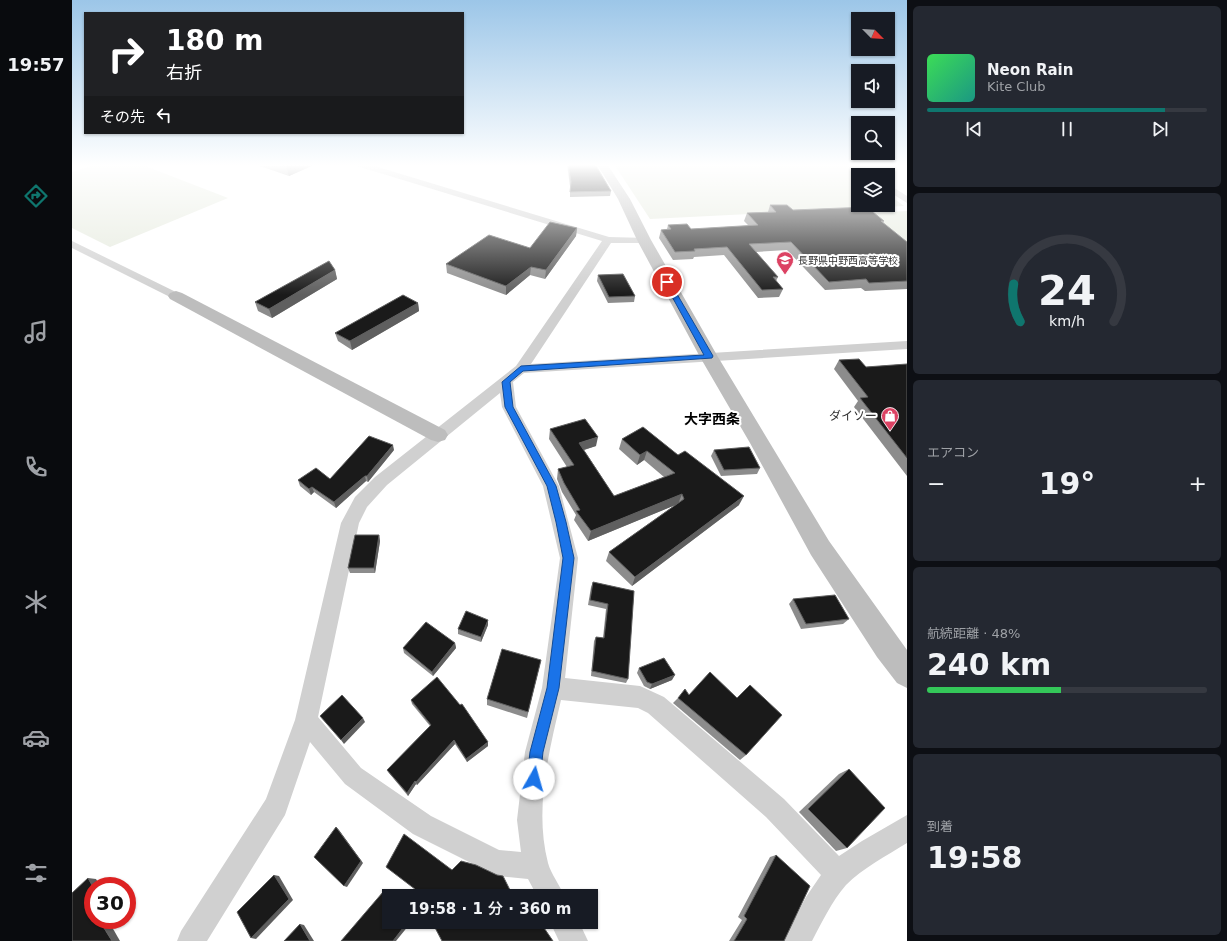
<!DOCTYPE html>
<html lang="ja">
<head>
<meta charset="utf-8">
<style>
  body { margin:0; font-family:"DejaVu Sans","Noto Sans JP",sans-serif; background:#242831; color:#f1f3f6; height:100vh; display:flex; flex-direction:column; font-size:15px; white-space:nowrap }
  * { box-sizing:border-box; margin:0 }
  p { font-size:13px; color:#9ea1a6 }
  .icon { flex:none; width:22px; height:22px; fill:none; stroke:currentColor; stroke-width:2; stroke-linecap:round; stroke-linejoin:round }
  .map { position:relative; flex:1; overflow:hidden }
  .sheet { display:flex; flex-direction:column; gap:6px; padding:6px; background:#0d0f14; width:320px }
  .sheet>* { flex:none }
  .guide { position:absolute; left:12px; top:12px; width:380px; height:122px; border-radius:0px; box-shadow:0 1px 3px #0004; background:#202124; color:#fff; overflow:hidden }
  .needle { width:26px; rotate:114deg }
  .buttons { position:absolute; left:779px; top:12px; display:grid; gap:8px }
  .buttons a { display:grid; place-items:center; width:44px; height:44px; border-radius:0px; background:#171b24; box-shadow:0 1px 3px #0004; font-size:20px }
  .speed { position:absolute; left:12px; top:877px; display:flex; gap:8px; font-size:20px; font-weight:700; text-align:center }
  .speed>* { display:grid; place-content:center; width:52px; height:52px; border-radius:50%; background:#171b24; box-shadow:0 1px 3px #0004; line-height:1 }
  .speed .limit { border:6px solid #d22; background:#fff; color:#111 }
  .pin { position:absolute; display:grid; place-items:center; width:34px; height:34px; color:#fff; margin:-17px; border:2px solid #fff; border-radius:50%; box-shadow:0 1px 4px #0007 }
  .me { position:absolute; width:44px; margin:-22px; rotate:7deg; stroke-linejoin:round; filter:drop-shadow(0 0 3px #0008) }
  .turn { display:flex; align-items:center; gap:14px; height:84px; padding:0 16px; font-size:18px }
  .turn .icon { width:52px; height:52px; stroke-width:2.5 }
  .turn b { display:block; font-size:28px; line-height:34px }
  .then { display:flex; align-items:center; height:38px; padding:0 16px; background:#0003; gap:8px; font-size:15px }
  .big { font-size:30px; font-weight:600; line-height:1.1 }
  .sheet .card { flex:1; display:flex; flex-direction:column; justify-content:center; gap:6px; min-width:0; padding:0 14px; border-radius:6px; background:#242831 }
  .sheet .dial { align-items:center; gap:0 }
  .dial svg { height:104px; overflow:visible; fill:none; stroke:#363941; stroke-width:7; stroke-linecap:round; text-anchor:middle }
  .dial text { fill:#f1f3f6; stroke:none }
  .song { display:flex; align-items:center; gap:12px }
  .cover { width:48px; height:48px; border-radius:6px; background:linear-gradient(135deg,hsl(130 70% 55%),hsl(170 70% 35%)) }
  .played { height:4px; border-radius:2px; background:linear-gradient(90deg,#0f766e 85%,#363941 85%) }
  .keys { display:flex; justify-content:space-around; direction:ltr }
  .heat { display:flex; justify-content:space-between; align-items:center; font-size:22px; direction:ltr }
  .charge { height:6px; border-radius:3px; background:linear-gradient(90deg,#34c759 48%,#363941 0) }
  .trip { position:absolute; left:310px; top:889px; width:216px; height:40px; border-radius:0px; background:#171b24; box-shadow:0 1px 3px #0004; font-weight:600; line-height:40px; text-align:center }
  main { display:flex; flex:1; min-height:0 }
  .tabs { display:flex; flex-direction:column; width:72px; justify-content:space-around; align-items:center; background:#090b0e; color:#9ea1a6 }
  .tabs .icon { width:28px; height:28px }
  .tabs .active { color:#0f766e }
  .tabs b { font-size:18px; color:#f1f3f6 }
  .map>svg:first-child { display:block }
  .green { fill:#e4e9dc }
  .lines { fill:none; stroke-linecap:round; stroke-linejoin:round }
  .street { fill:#d0d0d0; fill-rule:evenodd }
  .secondary { fill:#bdbdbd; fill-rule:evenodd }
  .wall { fill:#8c8c8c }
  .shaded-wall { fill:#5f5f5f }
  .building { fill:#1a1a1a; stroke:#5f5f5f }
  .route { fill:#1a73e8; stroke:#114b97 }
  .labels { text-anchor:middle; stroke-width:4; stroke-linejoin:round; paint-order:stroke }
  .far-poi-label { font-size:10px; fill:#333; stroke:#fff; text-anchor:start }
  .poi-label { font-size:12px; fill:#333; stroke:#fff; text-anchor:end }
  .quarter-label { font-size:14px; font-weight:bold; fill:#000; stroke:#fff }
</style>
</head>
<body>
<main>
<nav class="tabs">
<b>19:57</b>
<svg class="icon active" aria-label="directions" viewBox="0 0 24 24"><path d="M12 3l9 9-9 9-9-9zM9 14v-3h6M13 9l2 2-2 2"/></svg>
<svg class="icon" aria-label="music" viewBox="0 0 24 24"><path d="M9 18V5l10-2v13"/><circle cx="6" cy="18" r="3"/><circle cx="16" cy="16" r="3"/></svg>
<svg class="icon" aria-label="phone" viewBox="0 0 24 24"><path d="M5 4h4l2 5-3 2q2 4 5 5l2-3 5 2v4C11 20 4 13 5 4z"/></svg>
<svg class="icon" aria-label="climate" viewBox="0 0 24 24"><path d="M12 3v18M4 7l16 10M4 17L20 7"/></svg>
<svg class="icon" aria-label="car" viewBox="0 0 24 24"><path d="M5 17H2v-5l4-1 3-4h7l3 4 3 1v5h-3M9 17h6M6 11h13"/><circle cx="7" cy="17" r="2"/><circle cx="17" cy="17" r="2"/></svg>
<svg class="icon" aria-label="filters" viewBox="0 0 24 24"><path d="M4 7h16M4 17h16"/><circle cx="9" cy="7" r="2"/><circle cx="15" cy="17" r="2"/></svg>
</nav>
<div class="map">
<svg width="835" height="941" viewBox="0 0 835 941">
  <rect width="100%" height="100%" fill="#fff"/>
  <g class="green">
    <polygon points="25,164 68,164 156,198 38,247 0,228 0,172"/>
    <polygon points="542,164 774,164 790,175 786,175 786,205 816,205 816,194 832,206 578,219"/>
    <polygon points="835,211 835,246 794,213"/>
  </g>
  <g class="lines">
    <g class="street">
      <path d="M 284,164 L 296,164 L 537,237 L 576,238 L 577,240 L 572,243 L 539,243 L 459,364 L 835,341 L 835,349 L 452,373 L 441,382 L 444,407 L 487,486 L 506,558 L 493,678 L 568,686 L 592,697 L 712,799 L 767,856 L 790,841 L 835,815 L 835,843 C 814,856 791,868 774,885 C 760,901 750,922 740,941 L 711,941 L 734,897 L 749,875 L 694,817 L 576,713 L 566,708 L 489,700 C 477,752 462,809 476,863 C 479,874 488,885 492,896 L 465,896 L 456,879 L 425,876 L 341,834 L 273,784 L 238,742 L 213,815 L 135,941 L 105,941 L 109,931 L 194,799 L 223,720 L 269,523 L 283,497 L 303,477 L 444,366 L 530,241 L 285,166 ZM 428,393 L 430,407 L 471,486 L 488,558 L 470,688 L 453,752 L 445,820 L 449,852 L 427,850 L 359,816 L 289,768 L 246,717 L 287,523 L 295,507 L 315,485 Z"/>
      <polygon points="780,164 789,164 804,175 794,175"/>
      <polygon points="816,184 835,196 835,203 816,191"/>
      <polygon points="0,241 108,294 110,296 108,298 100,298 0,248"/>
      <polygon points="478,922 507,922 516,941 487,941"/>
    </g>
    <g class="secondary">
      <polygon points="525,164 535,164 558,199 579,240 646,357 757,541 835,650 835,688 825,683 805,657 739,555 678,443 628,357 565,240 546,199"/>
      <polygon points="104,291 110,293 373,430 376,435 373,440 366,442 359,440 98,299 96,296 98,293"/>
    </g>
  </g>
  <g class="wall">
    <polygon points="182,164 244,164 217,176"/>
    <polygon points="495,164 523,164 539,191 538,196 498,197 498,186"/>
    <polygon points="698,205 721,210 812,221 811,223 835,242 835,289 793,291 789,288 753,290 715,250 684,252 706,277 704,281 711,289 707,297 686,298 652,255 622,257 621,259 601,260 587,238 589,230 595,229 596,225 619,229 677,226 672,221 675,213 696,212"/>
    <polygon points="505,228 504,236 473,279 458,275 434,295 375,273 374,264 458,248"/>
    <polygon points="263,270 265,279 200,318 186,311 183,302"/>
    <polygon points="526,275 563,296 562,302 536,303 525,281"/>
    <polygon points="346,303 347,311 280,350 266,341 263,333"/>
    <polygon points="767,360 794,367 835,364 835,476 782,407 786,401 762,369"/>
    <polygon points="571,427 667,505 560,586 534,561 537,552 603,505 516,541 502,520 504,515 490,492 485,479 486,469 495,467 477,439 478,429 524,446 512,450 542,496 592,477 572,460 565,465 547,449 550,439"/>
    <polygon points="322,450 296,482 294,481 264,508 242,492 239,495 228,486 226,480 258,479"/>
    <polygon points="642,450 688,468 685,474 649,476 639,456"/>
    <polygon points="307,535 308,541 303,573 278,573 276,568"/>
    <polygon points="521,582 562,591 556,679 554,683 519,676 522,641 524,637 531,638 534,609 516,605 519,587"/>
    <polygon points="721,599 777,619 771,624 729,629 717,604"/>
    <polygon points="416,625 409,642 386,634 386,629"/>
    <polygon points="383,643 384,648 361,676 332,653 331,648"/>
    <polygon points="469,660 455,718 415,705 415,699"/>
    <polygon points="567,668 600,680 578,689 572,686 565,673"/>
    <polygon points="617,695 674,755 668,760 601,703 606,698"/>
    <polygon points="339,700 416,746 395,762 383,744 345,785 344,784 336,796 317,773 315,770 358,726 340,704"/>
    <polygon points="777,769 775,848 764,851 727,812 767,774"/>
    <polygon points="704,855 712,941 657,941 670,920 666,917 698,857"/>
  </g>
  <g class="shaded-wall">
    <polygon points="219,164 244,164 217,176 214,166"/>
    <polygon points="505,228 504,236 473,279 474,270"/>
    <polygon points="459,267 458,275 434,295 434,286"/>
    <polygon points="263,270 265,279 200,318 197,309"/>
    <polygon points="346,303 347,311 280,350 278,341"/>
    <polygon points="526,437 524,446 505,452 507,443"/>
    <polygon points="321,445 322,450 296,482 295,476"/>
    <polygon points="575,451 572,460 565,465 568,455"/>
    <polygon points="293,476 294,481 264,508 262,502"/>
    <polygon points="240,487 242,492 239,495 237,489"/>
    <polygon points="610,494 606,504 516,541 519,531"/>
    <polygon points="672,496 667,505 560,586 563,577"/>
    <polygon points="307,535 308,541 303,573 302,568"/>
    <polygon points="416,620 416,625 409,642 409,637"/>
    <polygon points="383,643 384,648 361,676 360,672"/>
    <polygon points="603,675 600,680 578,689 580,684"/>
    <polygon points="291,718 293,722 272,744 269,740"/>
    <polygon points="382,740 383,744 345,785 344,782"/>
    <polygon points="416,742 416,746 395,762 394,759"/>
    <polygon points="343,781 344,784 336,796 335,793"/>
    <polygon points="264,827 267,830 291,863 275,887 272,886"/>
    <polygon points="202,875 207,876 221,900 184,939 179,938"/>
    <polygon points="16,878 24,879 28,886 21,886 21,887"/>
    <polygon points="311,892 314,894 317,898 317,901"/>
    <polygon points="27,920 36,920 48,941 40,941"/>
    <polygon points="332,922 334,922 337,925 324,941 321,941"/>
    <polygon points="228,924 232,925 242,941 238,941"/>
  </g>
  <g class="building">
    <polygon points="208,164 219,164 214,166"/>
    <polygon points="496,164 523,164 539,191 498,192 499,182"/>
    <polygon points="698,205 715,205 721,210 795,207 812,221 809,221 835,242 835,281 797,283 794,279 757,282 719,242 677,244 706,277 701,277 711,289 690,290 655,247 622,249 623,251 603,252 589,230 599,229 596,225 615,224 619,229 686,225 675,213 704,212"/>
    <polygon points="478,222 505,228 474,270 459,267 434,286 374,264 417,235 458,248"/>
    <polygon points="257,261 263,270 197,309 183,302"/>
    <polygon points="551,274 563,296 537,297 526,275"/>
    <polygon points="331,295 346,303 278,341 263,333"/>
    <polygon points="787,359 794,367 835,364 835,458 788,398 796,397 767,360"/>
    <polygon points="513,419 526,437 507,443 542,496 603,473 575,451 568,455 550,439 571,427 606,455 613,451 672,496 563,577 537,552 612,499 610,494 519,531 504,511 508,510 492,483 486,469 502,465 478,429"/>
    <polygon points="297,436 321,445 295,476 293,476 262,502 240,487 237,489 226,480 244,468 258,479"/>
    <polygon points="677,447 688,468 652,470 642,450"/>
    <polygon points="283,535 307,535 302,568 276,568"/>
    <polygon points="521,582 562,591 556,679 520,671 524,637 532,638 536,604 518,600"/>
    <polygon points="763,595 777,619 734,624 721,599"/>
    <polygon points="394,611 416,620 409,637 386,629"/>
    <polygon points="354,622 383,643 360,672 331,648"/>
    <polygon points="430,649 469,660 456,712 415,699"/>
    <polygon points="592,658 603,675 580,684 575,682 567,668"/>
    <polygon points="638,672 665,698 678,685 710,715 674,755 606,698 613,689 617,695"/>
    <polygon points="365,677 388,705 390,704 416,742 394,759 382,740 344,782 343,781 335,793 315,770 359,725 339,700"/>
    <polygon points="270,695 291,718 269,740 248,716"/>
    <polygon points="777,769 813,808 775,848 736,809"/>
    <polygon points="264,827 289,861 272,886 242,857"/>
    <polygon points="332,834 380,870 389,861 404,865 425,875 431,876 441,896 352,896 314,867"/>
    <polygon points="704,855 738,886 712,941 662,941 675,919 672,916"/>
    <polygon points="202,875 217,899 179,938 165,912"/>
    <polygon points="16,878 21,887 21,920 27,920 40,941 0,941 0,893"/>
    <polygon points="311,892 317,901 317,922 332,922 334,924 321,941 269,941"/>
    <polygon points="360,922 468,922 481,941 370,941"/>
    <polygon points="228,924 238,941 212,941"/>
  </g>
  <linearGradient id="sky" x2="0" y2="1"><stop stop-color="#9cc6e8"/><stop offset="0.56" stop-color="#fff"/><stop offset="1" stop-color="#fff" stop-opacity="0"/></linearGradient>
  <rect width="835" height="295" fill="url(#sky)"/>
  <polygon class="route" points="593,280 598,282 641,356 640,358 451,371 438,382 441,407 484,486 494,522 502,558 487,688 471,752 468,779 466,784 462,786 457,784 455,779 458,752 475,688 491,558 484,522 475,486 433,407 430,382 449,366 632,355 592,282"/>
  <defs>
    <g id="school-pin" transform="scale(0.9)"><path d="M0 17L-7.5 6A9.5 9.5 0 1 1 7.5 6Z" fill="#dc4263" stroke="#fff"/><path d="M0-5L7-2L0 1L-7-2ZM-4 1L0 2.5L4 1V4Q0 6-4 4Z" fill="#fff"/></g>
    <g id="shop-pin" transform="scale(0.9)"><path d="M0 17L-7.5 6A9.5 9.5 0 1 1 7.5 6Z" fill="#dc4263" stroke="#fff"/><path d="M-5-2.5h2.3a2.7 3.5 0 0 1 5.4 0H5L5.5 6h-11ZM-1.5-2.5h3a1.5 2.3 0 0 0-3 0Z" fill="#fff"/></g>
  </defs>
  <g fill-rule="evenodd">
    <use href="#school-pin" x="713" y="260"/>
    <use href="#shop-pin" x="818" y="416"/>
  </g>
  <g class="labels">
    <g class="far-poi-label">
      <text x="726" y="264">長野県中野西高等学校</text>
    </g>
    <g class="poi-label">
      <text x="805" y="420">ダイソー</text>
    </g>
    <g class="quarter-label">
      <text x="640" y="424">大字西条</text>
    </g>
  </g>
</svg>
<div class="buttons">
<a><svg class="needle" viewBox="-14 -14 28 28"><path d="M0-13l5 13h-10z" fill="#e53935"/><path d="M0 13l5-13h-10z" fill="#9ea1a6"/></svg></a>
<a><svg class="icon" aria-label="sound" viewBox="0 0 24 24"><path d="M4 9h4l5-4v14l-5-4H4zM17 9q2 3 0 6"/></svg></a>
<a><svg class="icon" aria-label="search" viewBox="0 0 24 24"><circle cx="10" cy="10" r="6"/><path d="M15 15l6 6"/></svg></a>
<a><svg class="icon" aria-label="layers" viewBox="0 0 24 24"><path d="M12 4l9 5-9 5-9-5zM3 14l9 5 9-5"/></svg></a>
</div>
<div class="speed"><div class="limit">30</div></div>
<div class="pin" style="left:595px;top:282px;background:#d93025"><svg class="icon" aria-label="arrive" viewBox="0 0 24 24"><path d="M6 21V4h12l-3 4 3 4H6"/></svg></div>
<svg class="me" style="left:462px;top:779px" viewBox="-20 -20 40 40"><circle r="19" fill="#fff"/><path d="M0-13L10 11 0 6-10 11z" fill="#1a73e8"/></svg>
<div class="trip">19:58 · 1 分 · 360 m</div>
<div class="guide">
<div class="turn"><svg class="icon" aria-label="right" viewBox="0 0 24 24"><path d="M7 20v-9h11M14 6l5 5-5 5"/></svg><div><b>180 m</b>右折</div></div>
<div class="then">その先<svg class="icon" aria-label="left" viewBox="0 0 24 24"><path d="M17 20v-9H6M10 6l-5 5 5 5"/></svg></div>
</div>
</div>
<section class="sheet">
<div class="card">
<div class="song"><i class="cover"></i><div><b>Neon Rain</b><p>Kite Club</p></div></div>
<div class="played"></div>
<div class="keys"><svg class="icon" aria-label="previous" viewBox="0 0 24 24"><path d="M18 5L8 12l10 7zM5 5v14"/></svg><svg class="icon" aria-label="pause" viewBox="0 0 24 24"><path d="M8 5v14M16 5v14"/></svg><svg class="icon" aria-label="next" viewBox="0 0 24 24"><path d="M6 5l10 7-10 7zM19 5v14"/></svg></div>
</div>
<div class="card dial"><svg viewBox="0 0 100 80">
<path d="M14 69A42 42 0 1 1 86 69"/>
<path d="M14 69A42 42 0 0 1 9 40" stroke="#0f766e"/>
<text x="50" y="56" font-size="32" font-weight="700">24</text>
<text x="50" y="72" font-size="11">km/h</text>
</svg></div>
<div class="card"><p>エアコン</p>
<div class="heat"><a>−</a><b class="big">19°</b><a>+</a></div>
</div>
<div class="card"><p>航続距離 · 48%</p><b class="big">240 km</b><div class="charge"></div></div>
<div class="card"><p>到着</p><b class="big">19:58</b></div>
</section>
</main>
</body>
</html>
